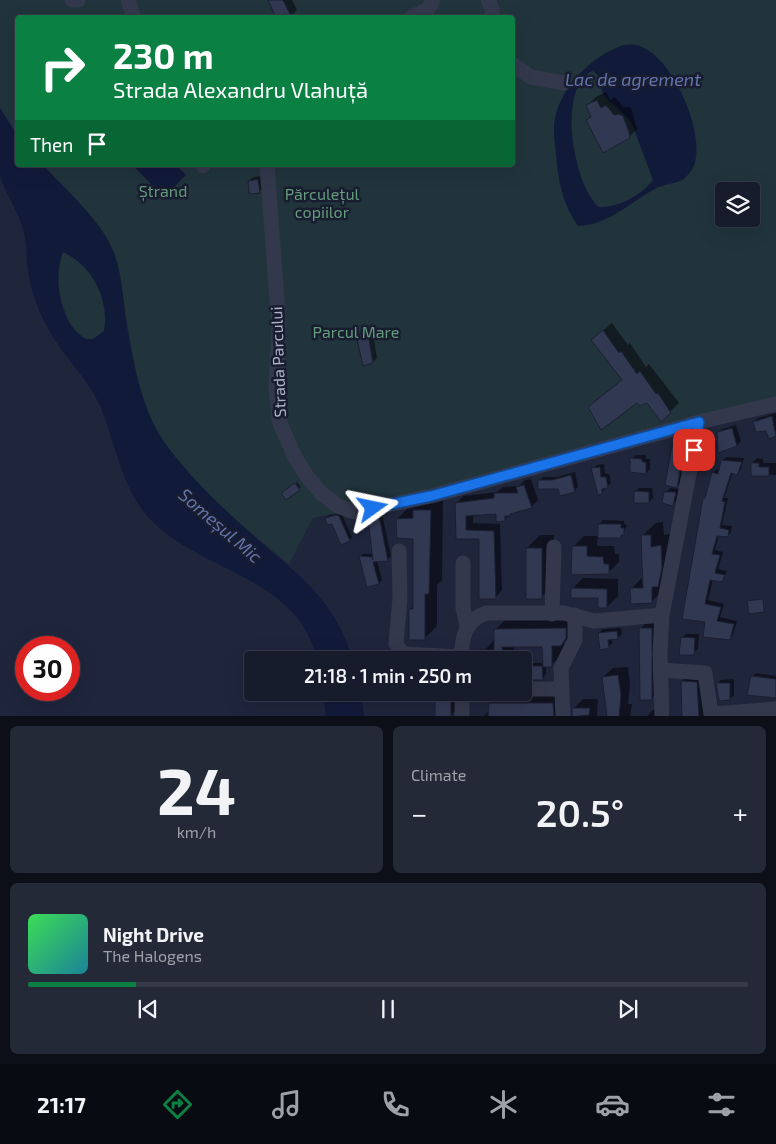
<!DOCTYPE html>
<html lang="en">
<head>
<meta charset="utf-8">
<style>
  body { margin:0; font-family:"Exo 2",sans-serif; background:#242938; color:#f1f3f6; height:100vh; display:flex; flex-direction:column; font-size:19px; white-space:nowrap }
  * { box-sizing:border-box; margin:0 }
  p { font-size:16px; color:#9ea1a9 }
  .icon { flex:none; width:28px; height:28px; fill:none; stroke:currentColor; stroke-width:2; stroke-linecap:round; stroke-linejoin:round }
  .map { position:relative; height:716px; overflow:hidden }
  .sheet { display:flex; flex-direction:column; gap:10px; padding:10px; background:#0d0f18; flex:1 }
  .sheet>* { flex:none }
  .hud { position:absolute; left:15px; top:15px; width:500px; height:152px; border-radius:5px; box-shadow:0 5px 20px #0002,0 0 0 1px #363a48; background:#0b8043; color:#fff; overflow:hidden }
  .buttons { position:absolute; left:715px; top:182px; display:grid; gap:10px }
  .buttons a { display:grid; place-items:center; width:45px; height:45px; border-radius:5px; background:#171c2c; box-shadow:0 5px 20px #0002,0 0 0 1px #363a48; font-size:25px }
  .speed { position:absolute; left:15px; top:636px; display:flex; gap:10px; font-size:25px; font-weight:700; text-align:center }
  .speed>* { display:grid; place-content:center; width:65px; height:65px; border-radius:50%; background:#171c2c; box-shadow:0 5px 20px #0002,0 0 0 1px #363a48; line-height:1 }
  .speed .limit { border:8px solid #d22; background:#fff; color:#111 }
  .pin { position:absolute; display:grid; place-items:center; width:42px; height:42px; color:#fff; margin:-21px; border-radius:10px; box-shadow:0 2px 8px #0006 }
  .me { position:absolute; width:55px; margin:-28px; rotate:78deg; stroke-linejoin:round; filter:drop-shadow(0 0 4px #0008) }
  .turn { display:flex; align-items:center; gap:18px; height:105px; padding:0 15px; font-size:22px }
  .turn .icon { width:65px; height:65px; stroke-width:2.5 }
  .turn b { display:block; font-size:35px; line-height:42px }
  .then { display:flex; align-items:center; height:48px; padding:0 15px; background:#0003; gap:10px; font-size:19px }
  .big { font-size:38px; font-weight:600; line-height:1.1 }
  .sheet .card { flex:1; display:flex; flex-direction:column; justify-content:center; gap:8px; min-width:0; padding:0 18px; border-radius:8px; background:#242938 }
  .sheet .dial { align-items:center; gap:0 }
  .dial b { font-size:65px; line-height:1 }
  .song { display:flex; align-items:center; gap:15px }
  .cover { width:60px; height:60px; border-radius:8px; background:linear-gradient(135deg,hsl(130 70% 55%),hsl(190 70% 35%)) }
  .played { height:5px; border-radius:2px; background:linear-gradient(90deg,#0b8043 15%,#363a48 15%) }
  .keys { display:flex; justify-content:space-around; direction:ltr }
  .heat { display:flex; justify-content:space-between; align-items:center; font-size:28px; direction:ltr }
  .sheet .tiles { flex:1; display:grid; gap:10px; grid-template-columns:1fr 1fr }
  .card:last-child { grid-column:span 2 }
  .trip { position:absolute; left:244px; top:651px; width:288px; height:50px; border-radius:5px; background:#171c2c; box-shadow:0 5px 20px #0002,0 0 0 1px #363a48; font-weight:600; line-height:50px; text-align:center }
  .dock { display:flex; height:80px; justify-content:space-around; align-items:center; background:#090b12; color:#9ea1a9 }
  .dock .icon { width:35px; height:35px }
  .dock .selected { color:#0b8043 }
  .dock b { font-size:22px; color:#f1f3f6 }
  .map>svg:first-child { display:block }
  .green { fill:#21343c; fill-rule:evenodd }
  .water { fill:#121a3a; fill-rule:evenodd }
  .shadow { fill:#0007 }
  .building { fill:#313852; stroke:#1b1f32 }
  .lines { fill:none; stroke-linecap:round; stroke-linejoin:round }
  .minor { stroke:#33384c; stroke-width:15 }
  .route-casing { stroke:#114b97; stroke-width:12 }
  .route { stroke:#1a73e8; stroke-width:9 }
  .labels { text-anchor:middle; stroke-width:5; stroke-linejoin:round; paint-order:stroke }
  .park-label { font-size:16px; fill:#639b7b; stroke:#191d30 }
  .street-label { font-size:16px; fill:#aeb2c8; stroke:#191d30 }
  .water-label { font-size:18px; font-style:italic; fill:#6373ab; stroke:#191d30 }
</style>
</head>
<body>
<div class="map">
<svg width="776" height="717" viewBox="0 0 776 717">
  <rect width="100%" height="100%" fill="#1f253b"/>
  <g class="green">
    <path d="M 0,0 L 776,0 L 776,401 L 445,489 L 313,518 L 289,564 C 247,531 183,476 157,430 C 126,374 131,298 107,239 C 105,233 98,227 93,221 C 77,202 60,184 43,165 L 512,165 L 512,18 L 18,18 L 17,135 L 0,108 ZM 724,191 L 751,191 L 751,219 L 724,219 Z"/>
    <path d="M 63,252 C 91,265 110,299 104,331 C 75,361 59,300 58,279 C 57,270 60,260 63,252 Z"/>
  </g>
  <g class="water">
    <path d="M 624,45 C 628,45 632,44 636,45 C 671,52 705,131 695,163 C 694,167 690,173 687,176 C 680,184 668,183 659,187 C 632,200 610,225 578,226 C 565,208 559,186 557,164 C 556,149 552,132 555,118 C 562,85 593,55 624,45 ZM 592,71 C 601,74 599,87 604,95 C 612,106 625,112 632,124 L 653,180 C 642,195 617,208 599,207 C 574,186 556,89 592,71 Z"/>
    <path d="M 0,108 L 17,135 L 18,165 L 43,165 C 65,189 103,222 114,253 C 123,276 123,303 127,327 C 134,365 142,410 164,442 C 187,474 218,504 247,530 C 294,573 333,594 353,660 L 317,660 C 299,577 203,573 152,521 C 123,493 116,445 101,408 C 89,379 64,358 49,330 C 40,314 32,295 29,277 C 26,262 27,247 24,232 C 19,212 6,195 0,176 C 0,163 0,124 0,108 ZM 63,252 C 92,265 110,299 104,331 L 93,339 L 86,339 C 59,324 53,278 63,252 Z"/>
    <polygon points="132,165 176,165 186,175 164,197"/>
    <polygon points="323,693 361,693 364,716 326,716"/>
  </g>
  <g class="shadow">
    <polygon points="269,0 292,0 297,10 291,16"/>
    <polygon points="606,92 610,100 615,97 623,107 631,107 637,129 629,137 587,120 592,115 588,105 596,97"/>
    <polygon points="261,176 263,188 259,192 249,181 253,177"/>
    <polygon points="612,323 628,345 630,343 646,367 649,364 679,403 661,420 647,401 623,379 592,340"/>
    <polygon points="372,329 377,358 373,362 358,335 362,331"/>
    <polygon points="776,413 776,435 769,437 767,429 754,422 758,418"/>
    <polygon points="736,425 741,441 737,445 719,451 718,433 722,429"/>
    <polygon points="678,441 689,444 682,481 676,487 673,447"/>
    <polygon points="636,455 646,455 646,459 650,459 650,469 646,473 632,459"/>
    <polygon points="726,457 744,458 741,469 737,473 733,472 724,498 728,498 722,525 732,526 731,532 727,536 719,535 715,550 723,552 718,569 727,571 721,581 713,579 708,600 724,604 720,617 737,621 733,635 730,639 706,620 683,618 704,498 707,495 713,473 717,469 721,470 723,461"/>
    <polygon points="757,458 763,459 763,463 776,463 776,475 752,474 752,463"/>
    <polygon points="604,464 605,474 609,474 611,483 601,493 593,469 597,465"/>
    <polygon points="575,472 578,487 574,491 559,488 539,481 543,477 557,477"/>
    <polygon points="531,479 538,500 531,507 513,512 504,520 497,512 473,514 473,523 500,524 502,590 495,598 480,538 457,538 456,504 463,496 497,492 503,487 519,486 525,480"/>
    <polygon points="297,482 301,487 286,498 284,491"/>
    <polygon points="639,488 652,488 653,498 649,502 635,492"/>
    <polygon points="670,488 679,489 677,500 673,504 666,493"/>
    <polygon points="443,498 442,580 437,585 437,626 424,639 410,609 415,605 414,538 397,519 410,506"/>
    <polygon points="342,514 352,537 349,540 326,518 329,515"/>
    <polygon points="382,514 391,556 387,560 377,560 382,580 379,583 360,557 363,554 373,554 369,519 373,516"/>
    <polygon points="603,520 624,521 624,524 627,525 621,537 598,536 597,546 614,546 615,554 619,554 619,562 608,573 573,547 584,536 599,536 599,524"/>
    <polygon points="663,522 664,535 673,533 664,589 651,602 631,589 644,576 643,535 656,523"/>
    <polygon points="540,535 554,535 554,585 541,597 527,548"/>
    <polygon points="583,578 618,579 618,596 607,607 600,597 572,589"/>
    <polygon points="577,616 573,633 564,642 564,653 551,665 546,666 546,674 543,678 522,666 526,663 544,663 543,645 514,646 514,660 484,660 484,651 495,639 495,630 508,617"/>
    <polygon points="653,616 664,686 652,698 640,629"/>
    <polygon points="621,628 622,634 618,638 612,638 612,643 608,647 599,633 603,629"/>
    <polygon points="686,634 699,634 698,649 693,653 682,638"/>
    <polygon points="628,667 630,685 628,704 632,704 630,717 573,717 573,709 583,699 598,699 597,716 608,716 603,677 613,668"/>
    <polygon points="695,669 711,717 683,717 682,681"/>
    <polygon points="756,673 776,676 776,695 752,677"/>
    <polygon points="734,679 734,695 730,699 717,684 721,680"/>
    <polygon points="436,692 463,692 464,703 451,715"/>
    <polygon points="499,694 562,694 564,712 571,717 482,717 490,711 490,703"/>
    <polygon points="656,707 666,707 671,717 646,717"/>
  </g>
  <g class="building">
    <polygon points="268,0 283,0 292,18 276,18"/>
    <polygon points="597,100 601,108 606,105 614,115 619,114 623,116 629,132 630,138 603,153 586,120 591,117 586,105"/>
    <polygon points="258,179 260,193 249,194 248,181"/>
    <polygon points="603,330 619,353 621,351 637,374 640,371 656,394 658,393 671,413 661,422 647,403 640,406 637,403 601,430 588,407 622,380 591,340"/>
    <polygon points="368,332 373,363 363,366 356,335"/>
    <polygon points="772,416 776,436 769,439 766,431 756,432 753,422"/>
    <polygon points="732,428 737,446 718,453 717,432"/>
    <polygon points="672,446 684,449 677,488 665,485"/>
    <polygon points="630,458 642,459 642,462 646,462 646,474 630,472"/>
    <polygon points="721,460 742,462 737,475 731,473 722,501 725,502 720,528 729,530 728,537 717,536 712,554 720,555 715,573 725,575 722,582 710,580 705,604 721,607 717,621 734,624 730,640 703,637 705,622 682,619 703,498 705,498 712,472 718,474"/>
    <polygon points="751,463 759,463 759,467 769,467 769,476 751,476"/>
    <polygon points="600,467 601,477 606,477 608,488 602,489 602,494 598,495 591,468"/>
    <polygon points="571,475 575,492 560,496 558,489 538,489 538,480 552,480"/>
    <polygon points="295,483 300,490 286,500 281,493"/>
    <polygon points="524,485 532,508 510,514 510,516 505,516 505,521 496,522 496,514 466,516 466,530 494,531 496,599 479,599 479,539 456,539 455,503 494,498 494,493 518,493 516,487"/>
    <polygon points="634,491 649,492 649,503 634,503"/>
    <polygon points="664,492 676,492 673,506 662,503"/>
    <polygon points="413,510 431,510 429,594 425,594 425,640 409,640 409,609 413,609 413,539 397,538 396,519 413,518"/>
    <polygon points="336,515 339,516 350,541 341,545 332,524 327,525 325,518"/>
    <polygon points="379,516 388,561 373,562 379,584 367,587 359,556 372,557 373,560 368,519"/>
    <polygon points="598,524 621,524 621,528 624,528 624,535 621,535 621,538 598,538"/>
    <polygon points="641,535 651,535 651,547 661,545 662,568 658,587 652,587 652,603 631,604 630,588 643,588"/>
    <polygon points="572,546 587,546 587,556 603,557 604,564 609,564 609,574 571,575"/>
    <rect x="526" y="548" width="16" height="51"/>
    <polygon points="571,588 607,589 607,608 598,608 598,598 571,598"/>
    <polygon points="763,599 764,612 749,614 747,601"/>
    <polygon points="566,628 566,638 561,646 552,646 552,667 543,667 542,647 502,647 503,660 483,660 483,650 494,650 494,629"/>
    <polygon points="639,628 652,628 652,700 640,700"/>
    <polygon points="617,631 618,639 608,640 609,648 600,650 598,633"/>
    <polygon points="681,637 695,638 694,655 679,655"/>
    <polygon points="522,666 542,666 543,680 522,680"/>
    <polygon points="618,675 621,695 619,717 607,717 602,677"/>
    <polygon points="751,676 776,679 776,698 747,695"/>
    <polygon points="681,681 697,682 699,717 682,717"/>
    <polygon points="716,683 730,683 730,700 719,701"/>
    <rect x="435" y="692" width="16" height="25"/>
    <polygon points="489,703 553,703 554,717 488,717"/>
    <polygon points="572,708 590,708 589,715 572,717"/>
  </g>
  <g class="lines">
    <g class="minor">
      <polyline points="72,0 78,0"/>
      <polyline points="128,0 134,18"/>
      <polyline points="488,0 492,9 492,18"/>
      <polyline points="411,18 428,9 433,0"/>
      <polyline points="512,64 531,77 564,83"/>
      <polyline points="267,165 279,327 276,387 279,421 295,457 306,475 321,493 338,506 354,512 431,496 699,422 776,404"/>
      <polyline points="203,166 203,165"/>
      <polyline points="399,551 400,598 396,644 403,654 461,657"/>
      <polyline points="463,563 463,608 467,625"/>
      <polyline points="552,614 554,547"/>
      <path d="M 461,660 C 462,638 464,620 487,613 L 564,613 L 594,621 L 662,615"/>
      <polyline points="661,670 705,673 711,714 776,709"/>
      <polyline points="522,689 562,689"/>
      <polyline points="462,692 462,717"/>
      <polyline points="563,717 561,668 575,640 575,615"/>
      <polyline points="662,717 660,654 662,615 699,422"/>
    </g>
  </g>
  <g class="lines">
    <g class="route-casing">
      <polyline id="route" points="373,508 431,496 699,422 694,450"/>
    </g>
    <use href="#route" class="route"/>
  </g>
  <g class="labels">
    <g class="park-label">
      <text x="163" y="197">Ștrand</text>
      <text x="322" y="200">Părculețul<tspan x="322" dy="18">copiilor</tspan></text>
      <text x="356" y="338">Parcul Mare</text>
    </g>
    <g class="street-label">
      <text transform="translate(278 362) rotate(-92)" y="6">Strada Parcului</text>
    </g>
    <g class="water-label">
      <text x="633" y="86">Lac de agrement</text>
      <text transform="translate(220 526) rotate(41)" y="6">Someșul Mic</text>
    </g>
  </g>
</svg>
<div class="buttons">
<a><svg class="icon" aria-label="layers" viewBox="0 0 24 24"><path d="M12 4l9 5-9 5-9-5zM3 14l9 5 9-5"/></svg></a>
</div>
<div class="speed"><div class="limit">30</div></div>
<div class="pin" style="left:694px;top:450px;background:#d93025"><svg class="icon" aria-label="arrive" viewBox="0 0 24 24"><path d="M6 21V4h12l-3 4 3 4H6"/></svg></div>
<svg class="me" style="left:373px;top:508px" viewBox="-20 -20 40 40"><path d="M0-17L14 15 0 8-14 15z" fill="#1a73e8" stroke="#fff" stroke-width="4"/></svg>
<div class="trip">21:18 · 1 min · 250 m</div>
<div class="hud">
<div class="turn"><svg class="icon" aria-label="right" viewBox="0 0 24 24"><path d="M7 20v-9h11M14 6l5 5-5 5"/></svg><div><b>230 m</b>Strada Alexandru Vlahuță</div></div>
<div class="then">Then<svg class="icon" aria-label="arrive" viewBox="0 0 24 24"><path d="M6 21V4h12l-3 4 3 4H6"/></svg></div>
</div>
</div>
<section class="sheet">
<div class="tiles">
<div class="card dial"><b>24</b><p>km/h</p></div>
<div class="card"><p>Climate</p>
<div class="heat"><a>−</a><b class="big">20.5°</b><a>+</a></div>
</div>
<div class="card">
<div class="song"><i class="cover"></i><div><b>Night Drive</b><p>The Halogens</p></div></div>
<div class="played"></div>
<div class="keys"><svg class="icon" aria-label="previous" viewBox="0 0 24 24"><path d="M18 5L8 12l10 7zM5 5v14"/></svg><svg class="icon" aria-label="pause" viewBox="0 0 24 24"><path d="M8 5v14M16 5v14"/></svg><svg class="icon" aria-label="next" viewBox="0 0 24 24"><path d="M6 5l10 7-10 7zM19 5v14"/></svg></div>
</div>
</div>
</section>
<nav class="dock">
<b>21:17</b>
<svg class="icon selected" aria-label="directions" viewBox="0 0 24 24"><path d="M12 3l9 9-9 9-9-9zM9 14v-3h6M13 9l2 2-2 2"/></svg>
<svg class="icon" aria-label="music" viewBox="0 0 24 24"><path d="M9 18V5l10-2v13"/><circle cx="6" cy="18" r="3"/><circle cx="16" cy="16" r="3"/></svg>
<svg class="icon" aria-label="phone" viewBox="0 0 24 24"><path d="M5 4h4l2 5-3 2q2 4 5 5l2-3 5 2v4C11 20 4 13 5 4z"/></svg>
<svg class="icon" aria-label="climate" viewBox="0 0 24 24"><path d="M12 3v18M4 7l16 10M4 17L20 7"/></svg>
<svg class="icon" aria-label="car" viewBox="0 0 24 24"><path d="M5 17H2v-5l4-1 3-4h7l3 4 3 1v5h-3M9 17h6M6 11h13"/><circle cx="7" cy="17" r="2"/><circle cx="17" cy="17" r="2"/></svg>
<svg class="icon" aria-label="filters" viewBox="0 0 24 24"><path d="M4 7h16M4 17h16"/><circle cx="9" cy="7" r="2"/><circle cx="15" cy="17" r="2"/></svg>
</nav>
</body>
</html>
